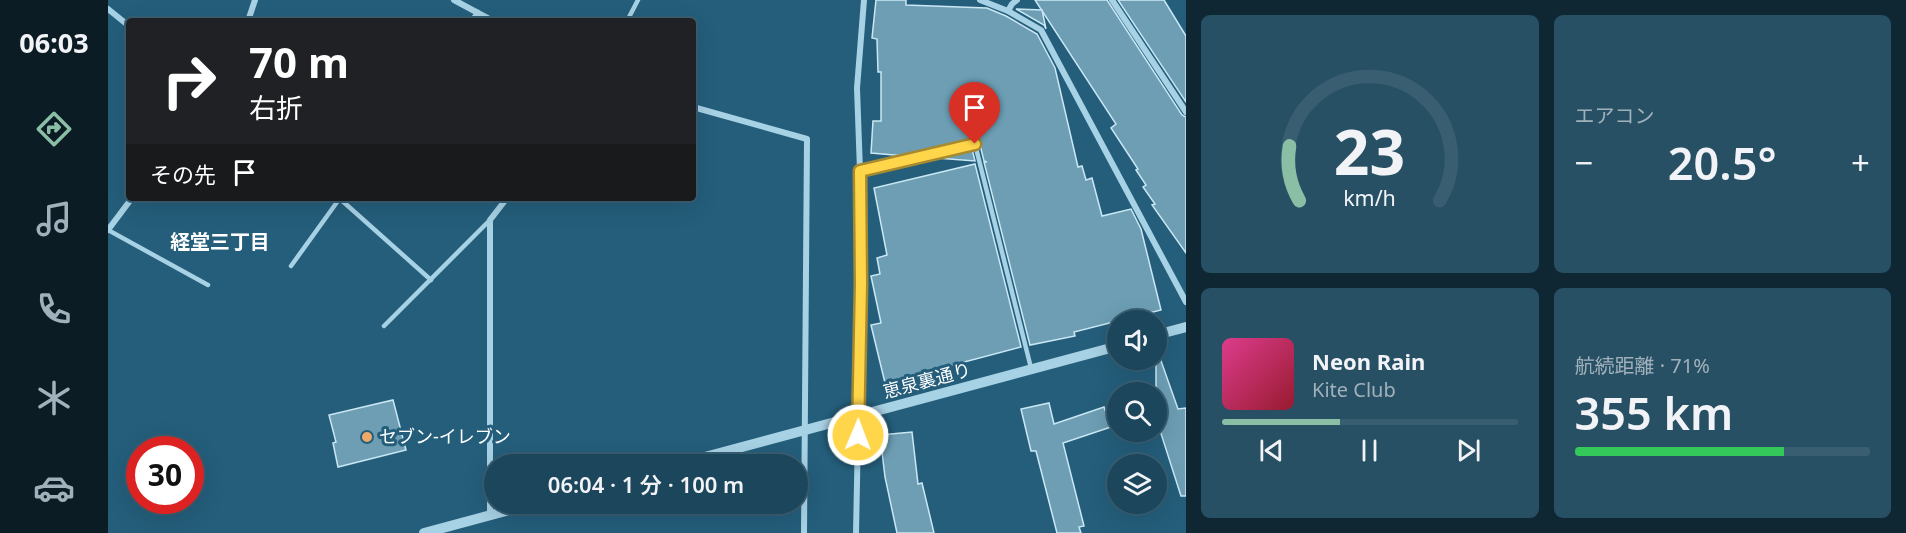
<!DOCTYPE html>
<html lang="ja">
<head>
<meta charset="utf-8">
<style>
  body { margin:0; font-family:"Noto Sans","Noto Sans JP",sans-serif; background:#285065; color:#f1f3f6; height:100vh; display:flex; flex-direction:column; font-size:22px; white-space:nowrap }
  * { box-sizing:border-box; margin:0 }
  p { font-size:20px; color:#a0b1bb }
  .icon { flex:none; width:33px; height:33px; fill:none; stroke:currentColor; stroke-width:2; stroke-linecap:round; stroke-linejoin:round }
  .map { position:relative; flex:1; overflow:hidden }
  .details { display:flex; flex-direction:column; gap:15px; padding:15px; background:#0f2633; width:720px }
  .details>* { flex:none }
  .top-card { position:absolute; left:18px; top:18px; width:570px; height:183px; border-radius:6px; box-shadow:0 6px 24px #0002,0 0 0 2px #395e72; background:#202124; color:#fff; overflow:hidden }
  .fabs { position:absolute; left:999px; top:310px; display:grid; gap:12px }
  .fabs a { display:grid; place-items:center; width:60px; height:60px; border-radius:50%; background:#1b465c; box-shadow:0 6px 24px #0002,0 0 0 2px #395e72; font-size:30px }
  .speed { position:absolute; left:18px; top:436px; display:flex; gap:12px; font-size:30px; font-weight:700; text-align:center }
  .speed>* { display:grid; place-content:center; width:78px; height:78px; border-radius:50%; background:#1b465c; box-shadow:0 6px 24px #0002,0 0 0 2px #395e72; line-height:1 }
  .speed .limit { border:9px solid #d22; background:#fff; color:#111 }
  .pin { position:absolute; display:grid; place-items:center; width:51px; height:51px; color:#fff; margin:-62px -26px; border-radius:50% 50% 50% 0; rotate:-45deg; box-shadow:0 0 6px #0007 }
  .pin .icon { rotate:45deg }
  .me { position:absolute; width:66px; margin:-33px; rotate:1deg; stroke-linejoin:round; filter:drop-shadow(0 0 4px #0008) }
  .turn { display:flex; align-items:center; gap:21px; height:126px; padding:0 24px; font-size:27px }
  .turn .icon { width:78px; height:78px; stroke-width:2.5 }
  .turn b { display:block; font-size:42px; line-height:51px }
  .then { display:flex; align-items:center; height:57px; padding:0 24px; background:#0003; gap:12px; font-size:22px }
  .big { font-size:45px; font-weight:600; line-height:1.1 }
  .details .widget { flex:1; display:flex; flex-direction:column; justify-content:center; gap:9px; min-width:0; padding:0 21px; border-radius:9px; background:#285065 }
  .details .dial { align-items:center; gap:0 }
  .dial svg { height:156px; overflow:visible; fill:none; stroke:#395e72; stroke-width:7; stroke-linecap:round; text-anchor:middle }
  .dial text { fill:#f1f3f6; stroke:none }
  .song { display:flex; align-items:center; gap:18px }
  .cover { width:72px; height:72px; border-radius:9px; background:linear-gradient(135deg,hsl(330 70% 55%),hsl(350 70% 35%)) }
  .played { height:6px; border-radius:3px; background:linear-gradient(90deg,#8abfa5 40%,#395e72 40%) }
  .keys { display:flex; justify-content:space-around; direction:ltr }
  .heat { display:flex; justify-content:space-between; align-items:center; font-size:33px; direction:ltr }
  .charge { height:9px; border-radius:4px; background:linear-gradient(90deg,#34c759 71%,#395e72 0) }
  .details .tiles { flex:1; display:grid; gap:15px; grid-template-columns:repeat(2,1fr) }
  .trip { position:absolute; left:376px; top:454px; width:324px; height:60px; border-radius:30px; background:#1b465c; box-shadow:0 6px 24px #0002,0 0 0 2px #395e72; font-weight:600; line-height:60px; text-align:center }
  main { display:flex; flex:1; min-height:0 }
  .dock { display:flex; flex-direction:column; width:108px; justify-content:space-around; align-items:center; background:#0b1c25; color:#a0b1bb }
  .dock .icon { width:42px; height:42px }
  .dock .current { color:#8abfa5 }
  .dock b { font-size:27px; color:#f1f3f6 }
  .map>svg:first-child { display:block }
  .building { fill:#6d9eb4; stroke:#cae7f4; stroke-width:1.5 }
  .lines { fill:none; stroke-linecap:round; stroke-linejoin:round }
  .service { stroke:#a7d1e4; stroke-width:4.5 }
  .minor { stroke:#a7d1e4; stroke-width:6 }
  .tertiary { stroke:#a7d1e4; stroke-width:10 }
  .route-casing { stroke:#a68a30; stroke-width:15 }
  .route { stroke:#ffd54a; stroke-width:10 }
  .poi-dot { fill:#efa96b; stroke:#245e7b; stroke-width:2 }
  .labels { text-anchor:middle; stroke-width:6; stroke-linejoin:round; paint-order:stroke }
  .street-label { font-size:18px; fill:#fff; stroke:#245e7b }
  .poi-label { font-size:18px; fill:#fff; stroke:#245e7b; text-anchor:start }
  .neighbourhood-label { font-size:20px; font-weight:bold; fill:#fff; stroke:#245e7b }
</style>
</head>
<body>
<main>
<nav class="dock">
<b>06:03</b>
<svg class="icon current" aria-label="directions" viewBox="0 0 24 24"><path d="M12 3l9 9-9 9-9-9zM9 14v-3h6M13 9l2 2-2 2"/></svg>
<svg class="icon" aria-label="music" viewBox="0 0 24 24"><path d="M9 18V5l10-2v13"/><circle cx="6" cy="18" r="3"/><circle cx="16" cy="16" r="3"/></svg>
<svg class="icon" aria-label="phone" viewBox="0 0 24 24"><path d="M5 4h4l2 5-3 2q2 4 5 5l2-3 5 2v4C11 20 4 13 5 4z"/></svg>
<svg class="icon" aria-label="climate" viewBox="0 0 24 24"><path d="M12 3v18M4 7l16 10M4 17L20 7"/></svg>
<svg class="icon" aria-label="car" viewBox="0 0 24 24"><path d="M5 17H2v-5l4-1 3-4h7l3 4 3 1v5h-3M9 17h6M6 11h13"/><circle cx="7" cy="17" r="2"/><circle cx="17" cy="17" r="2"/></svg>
</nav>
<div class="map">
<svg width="1078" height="533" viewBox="0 0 1078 533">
  <rect width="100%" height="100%" fill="#245e7b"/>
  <g class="building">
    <polygon points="768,0 798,0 798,5 879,8 898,16 929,34 947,68 970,167 974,166 978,180 984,178 994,216 1023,209 1033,229 1053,310 966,332 967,336 922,345 876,162 879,162 876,161 871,141 866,140 798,156 763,153 765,121 773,121 773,72 770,72 769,39 764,38"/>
    <polygon points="927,0 999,0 1074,115 1078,117 1078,253 1044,205 1047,204 1035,187 1038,185 1028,170 1030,169 1003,128 1008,124"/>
    <polygon points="1010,0 1056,0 1078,36 1078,102"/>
    <polygon points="908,9 934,10 938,29 936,25"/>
    <polygon points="864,149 867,161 828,158"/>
    <polygon points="867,164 913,347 777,383 763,325 773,323 763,276 772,274 769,258 779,255 766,188"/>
    <polygon points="1052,358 1070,409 1078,408 1078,496 1073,496 1048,418 1048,359"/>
    <polygon points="285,400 298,450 230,467 225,443 228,442 221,415"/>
    <polygon points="941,403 946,424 996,407 1003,427 955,443 976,526 971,527 973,533 949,533 928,451 923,451 913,409"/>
    <polygon points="804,432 810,484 814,483 826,533 789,533 777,477 772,435"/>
  </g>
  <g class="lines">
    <g class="service">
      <polyline points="363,21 370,12"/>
      <polyline points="519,21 530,0"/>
      <polyline points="752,171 867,144 923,368"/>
      <polyline points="231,198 323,280"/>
      <polyline points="0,230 100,285"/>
      <polyline points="183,266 232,198"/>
      <polyline points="276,326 382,220"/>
    </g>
    <g class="minor">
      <polyline points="346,0 385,21"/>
      <polyline points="872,0 900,11 933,30 1078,302"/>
      <polyline points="1004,0 1078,112"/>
      <polyline points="0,9 21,26"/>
      <polyline points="900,11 904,4 909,0"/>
      <polyline points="140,21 147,0"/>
      <polyline points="585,107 699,139 696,533"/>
      <polyline points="0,230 24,198"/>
      <polyline points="382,516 382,220 399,198"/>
      <polyline points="748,533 753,284 752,171 749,88 756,0"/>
    </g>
    <g class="tertiary">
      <polyline points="1048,335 1078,327"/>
      <polyline points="567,465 1010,346"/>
      <polyline points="316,533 424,504"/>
    </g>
  </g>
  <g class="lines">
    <g class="route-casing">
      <polyline id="route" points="750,435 753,284 752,171 867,144"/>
    </g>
    <use href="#route" class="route"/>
  </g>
  <circle class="poi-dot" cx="259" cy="437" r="6"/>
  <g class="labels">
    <g class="street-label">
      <text transform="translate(819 381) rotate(-15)" y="6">恵泉裏通り</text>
    </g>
    <g class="poi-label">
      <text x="271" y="443">セブン-イレブン</text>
    </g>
    <g class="neighbourhood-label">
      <text x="112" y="249">経堂三丁目</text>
    </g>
  </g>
</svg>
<div class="fabs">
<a><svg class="icon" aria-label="sound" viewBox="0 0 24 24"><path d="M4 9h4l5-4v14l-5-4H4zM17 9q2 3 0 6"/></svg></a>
<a><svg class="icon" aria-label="search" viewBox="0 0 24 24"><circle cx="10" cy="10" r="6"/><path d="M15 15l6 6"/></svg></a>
<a><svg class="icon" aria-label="layers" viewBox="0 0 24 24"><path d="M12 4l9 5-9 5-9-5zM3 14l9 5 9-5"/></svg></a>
</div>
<div class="speed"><div class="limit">30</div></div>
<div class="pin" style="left:867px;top:144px;background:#d93025"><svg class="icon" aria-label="arrive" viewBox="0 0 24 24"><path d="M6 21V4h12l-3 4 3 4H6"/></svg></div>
<svg class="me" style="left:750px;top:435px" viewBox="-20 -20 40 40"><circle r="17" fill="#ffd54a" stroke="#fff" stroke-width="3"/><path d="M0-11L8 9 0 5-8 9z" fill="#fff"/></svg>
<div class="trip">06:04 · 1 分 · 100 m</div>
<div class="top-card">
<div class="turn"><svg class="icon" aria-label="right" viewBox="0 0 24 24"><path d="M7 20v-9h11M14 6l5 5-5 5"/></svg><div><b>70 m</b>右折</div></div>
<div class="then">その先<svg class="icon" aria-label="arrive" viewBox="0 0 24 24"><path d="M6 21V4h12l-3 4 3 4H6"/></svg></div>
</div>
</div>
<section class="details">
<div class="tiles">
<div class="widget dial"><svg viewBox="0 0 100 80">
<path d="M14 69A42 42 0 1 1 86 69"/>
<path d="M14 69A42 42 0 0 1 9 41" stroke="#8abfa5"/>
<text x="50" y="56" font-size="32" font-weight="700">23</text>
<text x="50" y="72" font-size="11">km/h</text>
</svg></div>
<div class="widget"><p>エアコン</p>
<div class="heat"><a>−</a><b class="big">20.5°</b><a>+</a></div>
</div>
<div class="widget">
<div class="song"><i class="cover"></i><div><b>Neon Rain</b><p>Kite Club</p></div></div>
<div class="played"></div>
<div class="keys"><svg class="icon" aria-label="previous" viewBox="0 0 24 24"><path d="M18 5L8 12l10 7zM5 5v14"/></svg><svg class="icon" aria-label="pause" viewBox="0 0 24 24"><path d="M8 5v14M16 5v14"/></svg><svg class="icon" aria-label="next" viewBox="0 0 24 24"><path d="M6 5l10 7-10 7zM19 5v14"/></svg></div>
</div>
<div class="widget"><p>航続距離 · 71%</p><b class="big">355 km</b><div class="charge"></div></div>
</div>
</section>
</main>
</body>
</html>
